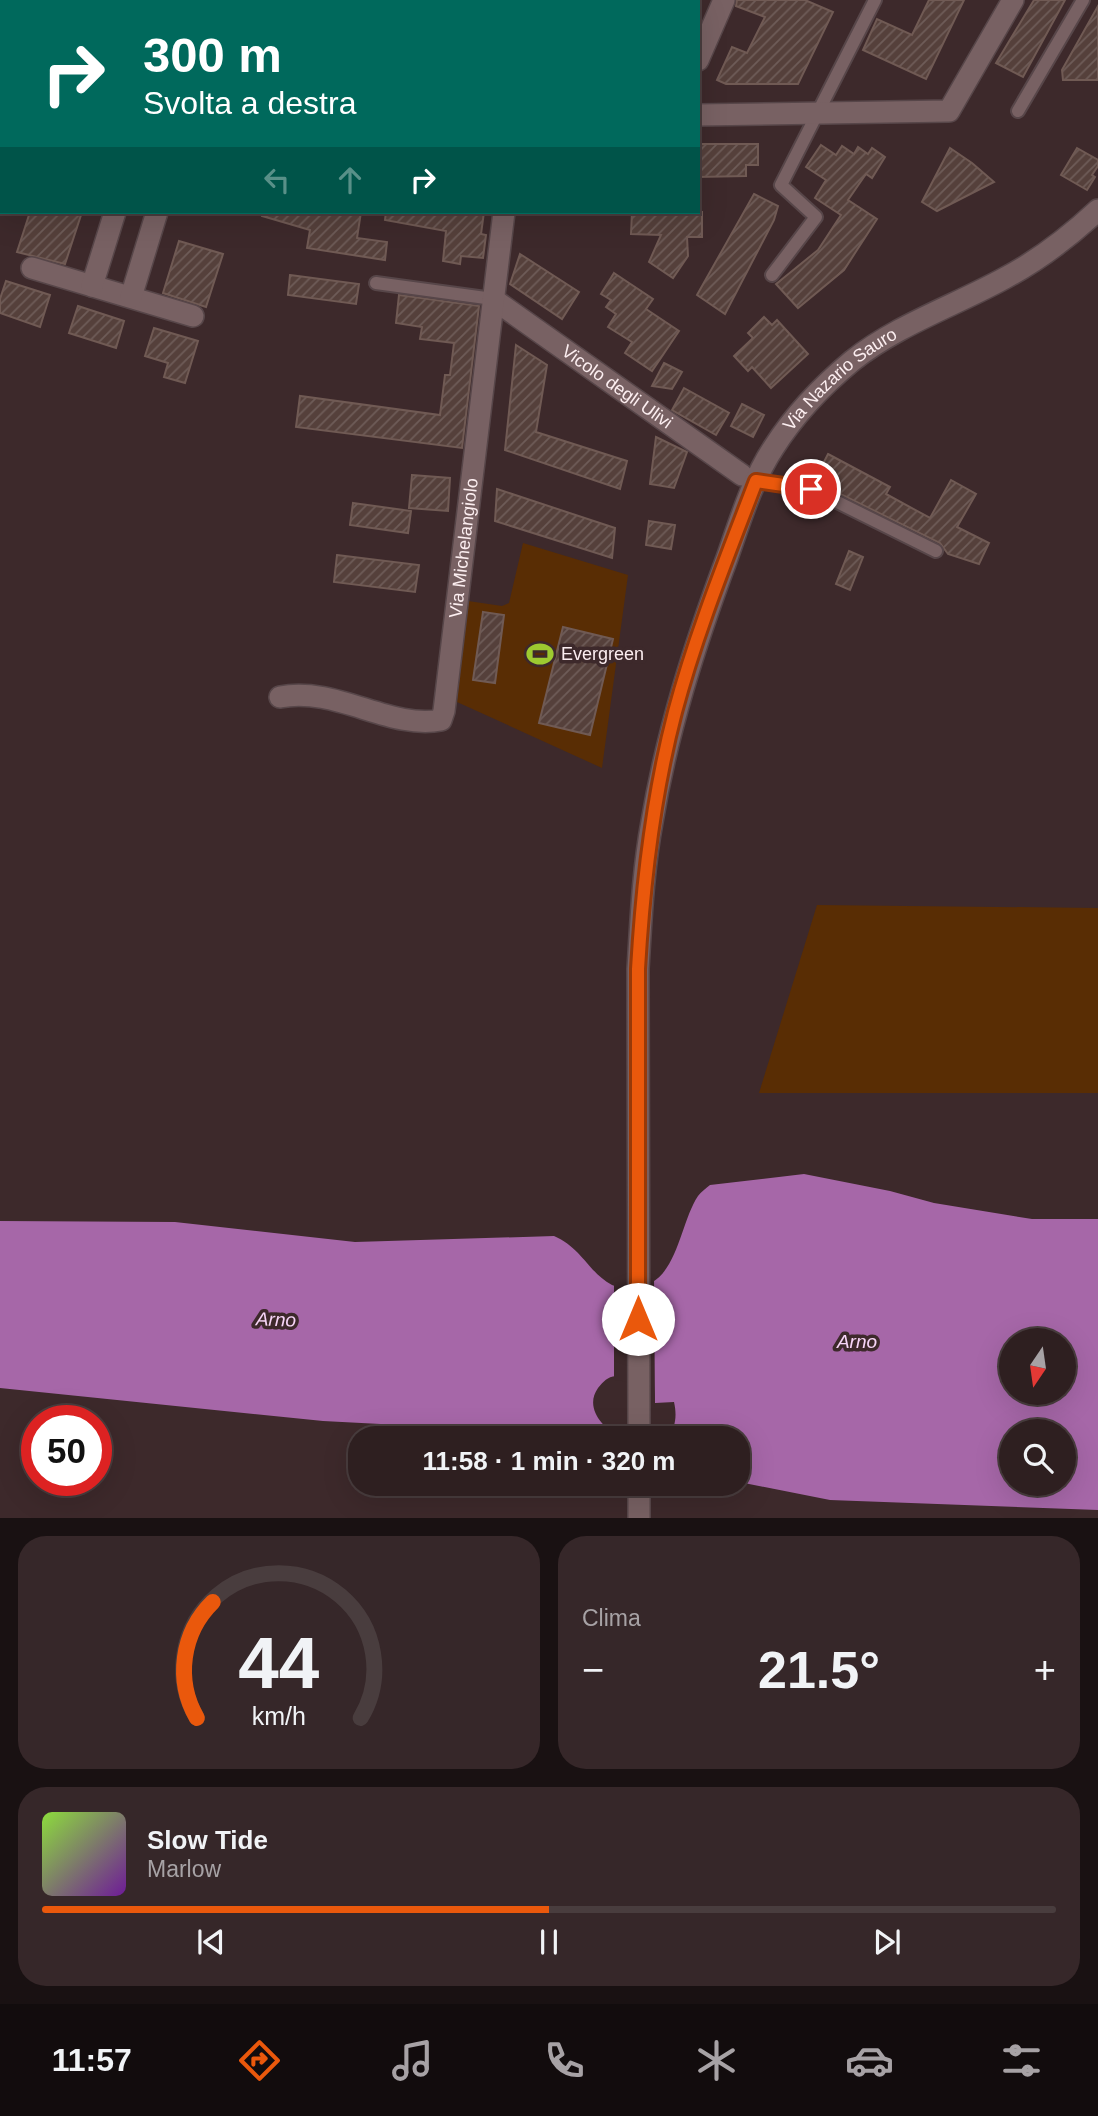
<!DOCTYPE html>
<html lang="it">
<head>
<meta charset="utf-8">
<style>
  body { margin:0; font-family:Helvetica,sans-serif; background:#362729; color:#f1f3f6; height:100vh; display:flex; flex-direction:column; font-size:26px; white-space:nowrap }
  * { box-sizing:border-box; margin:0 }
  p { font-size:23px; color:#a7a2a5 }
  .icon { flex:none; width:38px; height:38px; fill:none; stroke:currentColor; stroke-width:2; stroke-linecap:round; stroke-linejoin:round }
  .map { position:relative; height:1518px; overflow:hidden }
  .details { display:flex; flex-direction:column; gap:18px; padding:18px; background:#191112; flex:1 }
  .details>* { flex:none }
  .top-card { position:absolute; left:0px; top:0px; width:700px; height:214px; box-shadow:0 7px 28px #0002,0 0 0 2px #493d3e; background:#00695c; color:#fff; overflow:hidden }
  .needle { width:46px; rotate:193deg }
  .controls { position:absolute; left:999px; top:1328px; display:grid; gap:14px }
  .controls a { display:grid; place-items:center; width:77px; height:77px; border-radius:50%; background:#2e1f20; box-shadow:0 7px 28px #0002,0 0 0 2px #493d3e; font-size:35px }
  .speed { position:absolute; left:21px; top:1405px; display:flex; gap:14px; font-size:35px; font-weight:700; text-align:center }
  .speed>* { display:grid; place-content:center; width:91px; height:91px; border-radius:50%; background:#2e1f20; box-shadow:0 7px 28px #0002,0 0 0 2px #493d3e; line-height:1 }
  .speed .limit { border:10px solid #d22; background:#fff; color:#111 }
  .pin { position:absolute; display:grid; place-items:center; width:60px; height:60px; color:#fff; margin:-30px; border:4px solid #fff; border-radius:50%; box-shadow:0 2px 7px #0007 }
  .me { position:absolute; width:77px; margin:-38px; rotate:0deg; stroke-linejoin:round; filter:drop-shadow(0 0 5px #0008) }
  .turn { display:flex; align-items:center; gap:24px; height:147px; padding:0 28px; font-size:32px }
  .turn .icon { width:91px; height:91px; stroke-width:2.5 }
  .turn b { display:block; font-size:49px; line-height:60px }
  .lanes { display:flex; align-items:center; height:66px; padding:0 28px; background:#0003; justify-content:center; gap:35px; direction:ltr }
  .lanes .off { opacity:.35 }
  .big { font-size:52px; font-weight:600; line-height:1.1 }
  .details .widget { flex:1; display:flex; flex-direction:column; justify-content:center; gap:10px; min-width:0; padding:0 24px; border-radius:28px; background:#362729 }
  .details .dial { align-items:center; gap:0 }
  .dial svg { height:182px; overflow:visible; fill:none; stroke:#493d3e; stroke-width:7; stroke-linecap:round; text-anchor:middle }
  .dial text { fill:#f1f3f6; stroke:none }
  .song { display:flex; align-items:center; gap:21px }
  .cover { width:84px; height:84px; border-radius:10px; background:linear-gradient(135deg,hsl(90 70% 55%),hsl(280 70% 35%)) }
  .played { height:7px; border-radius:4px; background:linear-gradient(90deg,#ea580c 50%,#493d3e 50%) }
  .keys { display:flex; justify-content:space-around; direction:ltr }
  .heat { display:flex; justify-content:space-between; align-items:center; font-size:38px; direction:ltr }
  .details .tiles { flex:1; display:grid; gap:18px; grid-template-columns:1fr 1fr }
  .widget:last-child { grid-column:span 2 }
  .trip { position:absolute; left:348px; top:1426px; width:402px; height:70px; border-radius:28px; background:#2e1f20; box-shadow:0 7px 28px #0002,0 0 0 2px #493d3e; font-weight:600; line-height:70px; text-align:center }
  .tabs { display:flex; height:112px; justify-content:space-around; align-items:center; background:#120c0d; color:#a7a2a5 }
  .tabs .icon { width:49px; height:49px }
  .tabs .on { color:#ea580c }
  .tabs b { font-size:32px; color:#f1f3f6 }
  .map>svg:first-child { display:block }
  .green { fill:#592d04 }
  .water { fill:#a667a8; fill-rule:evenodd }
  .pier { fill:#3d292b }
  .building { fill:url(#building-hatch); stroke:#705a54; stroke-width:2 }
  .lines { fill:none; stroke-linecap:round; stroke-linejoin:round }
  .service-casing { stroke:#574649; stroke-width:16 }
  .minor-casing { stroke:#574649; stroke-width:24 }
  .secondary-casing { stroke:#574649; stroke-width:24 }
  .service { stroke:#786163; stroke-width:12 }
  .minor { stroke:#786163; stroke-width:21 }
  .secondary { stroke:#786163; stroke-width:21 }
  .route-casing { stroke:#983908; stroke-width:18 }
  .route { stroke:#ea580c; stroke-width:12 }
  .labels { text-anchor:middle; stroke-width:7; stroke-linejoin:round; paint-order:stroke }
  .street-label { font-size:18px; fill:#fceef0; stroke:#3d292b }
  .poi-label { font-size:18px; fill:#fceef0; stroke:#3d292b; text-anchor:start }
  .water-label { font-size:19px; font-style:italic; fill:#f7d5f7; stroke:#3d292b }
</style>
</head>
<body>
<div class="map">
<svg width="1098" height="1518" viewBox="0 0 1098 1518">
  <defs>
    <pattern id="building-hatch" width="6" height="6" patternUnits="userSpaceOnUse" patternTransform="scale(1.75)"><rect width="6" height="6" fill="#55403b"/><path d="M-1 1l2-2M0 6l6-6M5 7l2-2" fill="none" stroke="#6e5c58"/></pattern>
  </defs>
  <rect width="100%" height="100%" fill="#3d292b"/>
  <g class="green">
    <polygon points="523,543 628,575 602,768 457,702 468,601 502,606 509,603"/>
    <polygon points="817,905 1098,908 1098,1093 759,1093"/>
  </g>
  <path class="water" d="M 804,1174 L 890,1191 L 934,1203 L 1032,1219 L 1098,1219 L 1098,1510 L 830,1500 L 739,1482 L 738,1438 L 667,1438 C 676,1428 677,1415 674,1402 L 655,1403 L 654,1386 C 643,1383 628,1376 616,1376 C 607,1377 604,1381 598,1388 C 584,1408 603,1427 619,1438 L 518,1438 L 457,1428 L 323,1421 L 0,1388 L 0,1221 L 175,1222 L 355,1242 L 554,1236 C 582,1248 588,1272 612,1285 C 618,1288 626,1287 633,1287 C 677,1288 679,1224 698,1196 C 701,1192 706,1188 710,1185 ZM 1012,1340 L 1064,1340 L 1064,1393 L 1012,1393 ZM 1012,1432 L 1064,1432 L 1064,1484 L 1012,1484 Z"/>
  <polygon class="pier" points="654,1277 655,1407 652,1404 651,1388 640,1383 614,1380 614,1282 627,1285 641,1284"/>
  <g class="building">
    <polygon points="737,0 805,0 833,12 798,84 726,84 717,80 732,47 747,53 765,17 736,6"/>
    <polygon points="929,0 964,0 926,79 863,50 877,19 912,35"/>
    <polygon points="1034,0 1065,0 1023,77 996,63"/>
    <polygon points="1098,6 1098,80 1063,80 1062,70"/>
    <polygon points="698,144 758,144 758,165 746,165 746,176 698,177"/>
    <polygon points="821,145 836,155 842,146 854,154 858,147 868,154 872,148 885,157 872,178 866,174 848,200 877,219 844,270 798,308 776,284 818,250 841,215 815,198 826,180 806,167"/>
    <polygon points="950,148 972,163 994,182 937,211 922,202"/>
    <polygon points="1077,148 1098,160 1098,166 1092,175 1095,177 1087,190 1061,175"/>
    <polygon points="754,194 778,206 774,220 725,314 697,295"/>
    <polygon points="30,212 82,212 65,264 17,252"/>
    <polygon points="262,212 361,212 357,238 387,242 385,260 307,248 310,230 262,216"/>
    <polygon points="386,212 484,212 481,234 486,235 483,258 461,256 460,264 443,261 446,231 385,220"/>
    <polygon points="632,212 702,212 702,237 687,237 688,256 673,278 649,262 661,235 631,234"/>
    <polygon points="179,241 223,254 206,307 163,293"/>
    <polygon points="520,254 579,292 562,319 510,284"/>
    <polygon points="614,273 653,299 646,309 679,331 652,371 625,353 632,342 608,327 616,314 606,307 611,300 601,294"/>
    <polygon points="290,275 359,284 356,304 288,295"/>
    <polygon points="6,281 50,295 40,327 0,313 0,299"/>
    <polygon points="399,295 479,306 462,448 296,427 300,396 440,415 445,375 450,375 454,343 420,339 422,327 396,323"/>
    <polygon points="78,306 124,321 116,348 69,333"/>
    <polygon points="764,317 772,325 777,320 808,354 771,388 752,367 748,371 734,356 753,338 748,333"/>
    <polygon points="154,328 198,341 185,383 164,377 168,363 145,356"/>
    <polygon points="516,345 547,365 536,432 627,461 620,489 505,450"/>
    <polygon points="664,363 682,372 672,389 652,386"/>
    <polygon points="684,388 729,413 716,435 672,410"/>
    <polygon points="742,404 764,415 753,437 731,426"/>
    <polygon points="656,437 687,452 674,488 650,484"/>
    <polygon points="828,454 890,487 886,494 930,518 951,480 976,494 957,527 989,543 979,564 948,554 940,543 814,481"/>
    <polygon points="412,475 450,478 448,511 409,508"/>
    <polygon points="497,489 615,528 612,558 495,521"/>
    <polygon points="353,503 411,511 408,533 350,525"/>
    <polygon points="649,521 675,525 671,549 646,545"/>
    <polygon points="849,551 863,557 850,590 836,584"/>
    <polygon points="337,555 419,565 415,592 334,582"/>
    <polygon points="483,612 504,615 495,683 473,680"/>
    <polygon points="563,627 613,639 590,735 539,723"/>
  </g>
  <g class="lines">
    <g class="service-casing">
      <g id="service">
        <polyline points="39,0 44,2"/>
        <polyline points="54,2 54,0"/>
        <polyline points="158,2 159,0"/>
        <polyline points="212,2 213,0"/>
        <polyline points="1018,111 1083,0"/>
        <polyline points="772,275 816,217 781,185 875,0"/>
        <polyline points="376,283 493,299"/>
        <polyline points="756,481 811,489 936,551"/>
      </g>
    </g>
    <g class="minor-casing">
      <g id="minor">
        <polyline points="144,0 146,2"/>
        <polyline points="519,2 520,0"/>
        <polyline points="698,60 724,0"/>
        <polyline points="698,115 949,111 1013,0"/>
        <polyline points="32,268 193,316"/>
        <polyline points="92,286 115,212"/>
        <polyline points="131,297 157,212"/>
        <path id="s1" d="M 493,299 L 742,475"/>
        <path id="s2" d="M 280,697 C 336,686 390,730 441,720 L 444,711 L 504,212"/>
      </g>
    </g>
    <g class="secondary-casing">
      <g id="secondary">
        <path id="s3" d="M 639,1438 L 638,969 C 641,920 643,870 652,822 C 667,731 695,644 727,558 C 740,521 752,480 774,447 C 795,414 822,386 852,361 C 897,325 954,306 1005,278 C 1039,260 1070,236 1098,210"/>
        <polyline points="639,1484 639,1518"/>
      </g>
    </g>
    <use href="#service" class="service"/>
    <use href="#minor" class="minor"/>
    <use href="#secondary" class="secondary"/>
  </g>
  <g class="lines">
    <g class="route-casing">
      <path id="route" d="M 638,1319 L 638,969 C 643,882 653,796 675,712 C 696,633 727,557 756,481 L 811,489"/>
    </g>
    <use href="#route" class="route"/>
  </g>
  <defs>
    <g id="stadium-bare" transform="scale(2.1)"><path d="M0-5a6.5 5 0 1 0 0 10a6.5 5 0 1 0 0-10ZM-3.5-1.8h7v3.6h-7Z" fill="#9dca30" stroke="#3d292b" stroke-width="2.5" paint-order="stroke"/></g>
  </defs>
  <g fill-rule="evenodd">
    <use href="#stadium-bare" x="540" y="654"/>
  </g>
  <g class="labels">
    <g class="street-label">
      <text dy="6" stroke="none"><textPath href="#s3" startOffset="1108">Via Nazario Sauro</textPath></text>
      <text dy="6" stroke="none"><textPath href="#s1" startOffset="152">Vicolo degli Ulivi</textPath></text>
      <text dy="6" stroke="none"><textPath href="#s2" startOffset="338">Via Michelangiolo</textPath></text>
    </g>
    <g class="poi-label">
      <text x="561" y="660">Evergreen</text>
    </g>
    <g class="water-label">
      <text transform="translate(276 1319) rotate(2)" y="7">Arno</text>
      <text x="857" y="1348">Arno</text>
    </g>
  </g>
</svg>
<div class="controls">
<a><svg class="needle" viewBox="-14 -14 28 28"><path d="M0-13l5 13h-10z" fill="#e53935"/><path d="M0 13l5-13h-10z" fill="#a7a2a5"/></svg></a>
<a><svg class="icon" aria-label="search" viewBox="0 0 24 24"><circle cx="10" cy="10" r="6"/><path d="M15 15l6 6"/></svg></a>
</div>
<div class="speed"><div class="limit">50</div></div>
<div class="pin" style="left:811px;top:489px;background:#d93025"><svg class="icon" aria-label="arrive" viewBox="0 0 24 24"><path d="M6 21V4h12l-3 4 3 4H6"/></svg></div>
<svg class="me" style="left:638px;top:1319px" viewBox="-20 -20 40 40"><circle r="19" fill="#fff"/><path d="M0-13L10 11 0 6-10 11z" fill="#ea580c"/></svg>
<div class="trip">11:58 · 1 min · 320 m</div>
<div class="top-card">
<div class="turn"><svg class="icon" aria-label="right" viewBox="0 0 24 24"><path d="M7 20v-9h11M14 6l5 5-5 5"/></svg><div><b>300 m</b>Svolta a destra</div></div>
<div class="lanes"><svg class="icon off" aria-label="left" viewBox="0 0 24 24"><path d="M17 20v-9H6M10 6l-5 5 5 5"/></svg><svg class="icon off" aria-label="ahead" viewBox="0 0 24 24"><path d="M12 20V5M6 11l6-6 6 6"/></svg><svg class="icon" aria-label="right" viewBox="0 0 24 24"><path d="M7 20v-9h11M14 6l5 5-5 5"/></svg></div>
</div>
</div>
<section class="details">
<div class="tiles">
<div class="widget dial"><svg viewBox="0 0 100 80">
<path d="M14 69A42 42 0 1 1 86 69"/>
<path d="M14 69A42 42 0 0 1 21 18" stroke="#ea580c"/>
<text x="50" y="56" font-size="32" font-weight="700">44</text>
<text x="50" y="72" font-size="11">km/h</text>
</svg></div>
<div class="widget"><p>Clima</p>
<div class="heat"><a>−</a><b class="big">21.5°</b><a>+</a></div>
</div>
<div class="widget">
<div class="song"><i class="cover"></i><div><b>Slow Tide</b><p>Marlow</p></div></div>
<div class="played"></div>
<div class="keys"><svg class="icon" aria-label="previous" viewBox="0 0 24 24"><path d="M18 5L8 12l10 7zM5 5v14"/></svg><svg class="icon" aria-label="pause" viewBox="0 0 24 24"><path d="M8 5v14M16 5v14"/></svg><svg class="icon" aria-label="next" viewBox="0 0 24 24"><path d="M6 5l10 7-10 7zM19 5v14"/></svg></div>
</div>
</div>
</section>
<nav class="tabs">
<b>11:57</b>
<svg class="icon on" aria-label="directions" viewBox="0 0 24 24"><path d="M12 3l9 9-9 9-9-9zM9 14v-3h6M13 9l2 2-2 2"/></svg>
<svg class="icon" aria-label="music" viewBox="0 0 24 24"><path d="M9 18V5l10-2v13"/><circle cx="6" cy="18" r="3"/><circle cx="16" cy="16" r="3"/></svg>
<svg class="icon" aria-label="phone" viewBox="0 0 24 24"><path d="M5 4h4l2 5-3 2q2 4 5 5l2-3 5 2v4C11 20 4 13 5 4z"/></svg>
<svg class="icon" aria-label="climate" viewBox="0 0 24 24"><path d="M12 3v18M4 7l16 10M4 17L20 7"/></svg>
<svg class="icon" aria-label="car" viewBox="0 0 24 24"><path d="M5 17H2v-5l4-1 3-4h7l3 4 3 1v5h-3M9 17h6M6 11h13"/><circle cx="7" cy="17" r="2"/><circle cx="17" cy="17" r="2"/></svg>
<svg class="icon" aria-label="filters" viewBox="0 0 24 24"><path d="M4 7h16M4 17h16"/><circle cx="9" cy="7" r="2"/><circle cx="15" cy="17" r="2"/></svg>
</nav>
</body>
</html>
